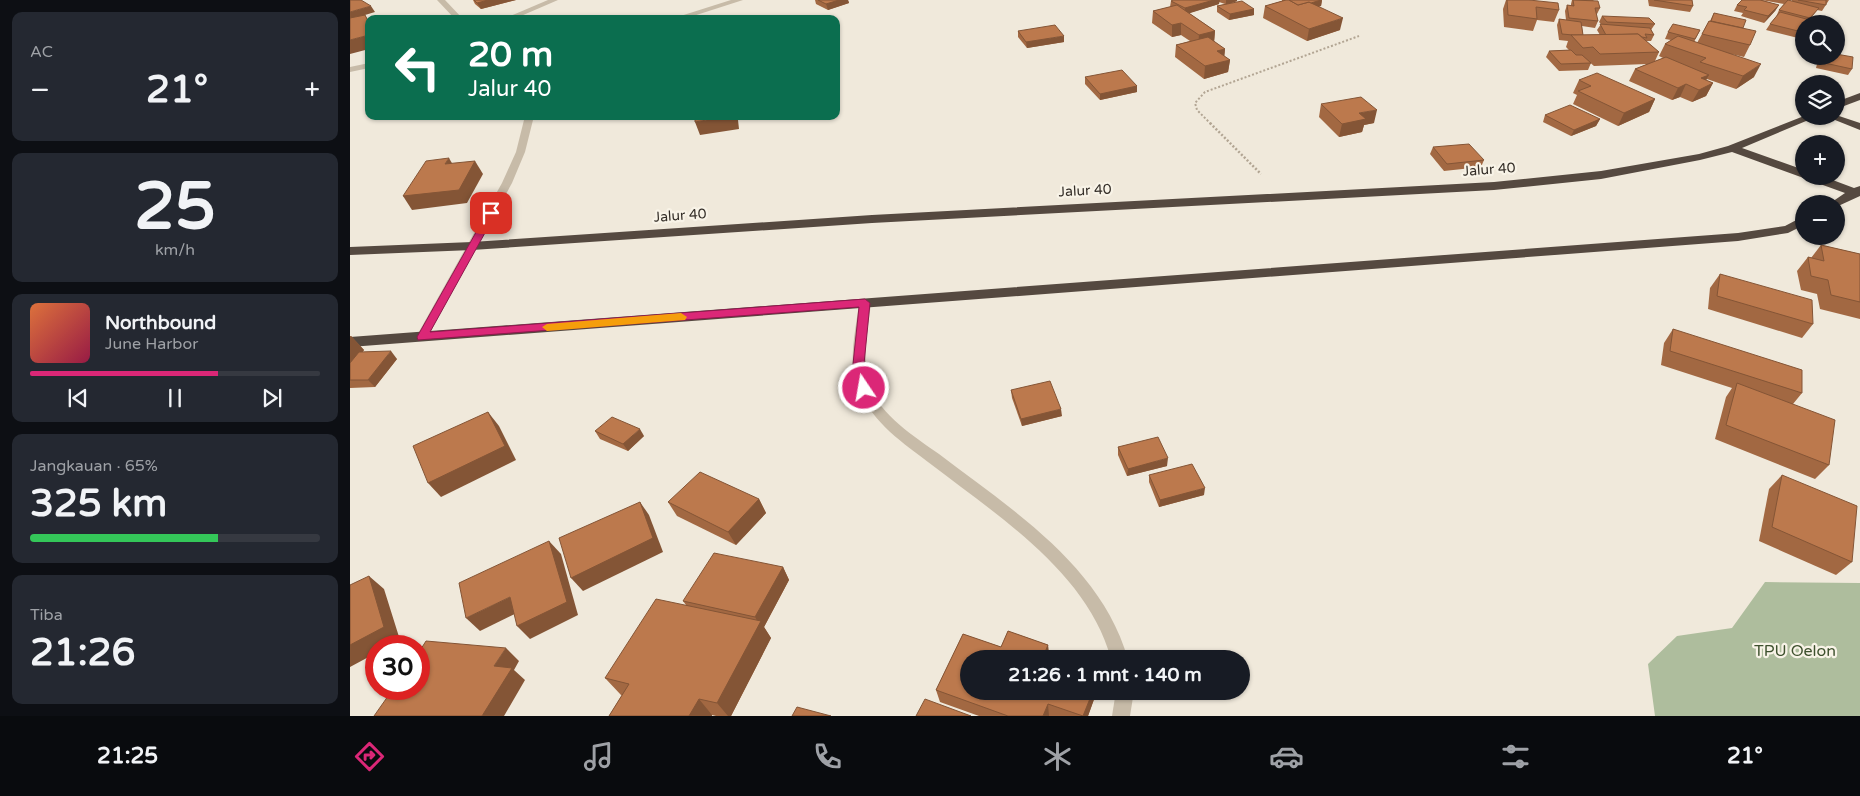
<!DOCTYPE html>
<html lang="id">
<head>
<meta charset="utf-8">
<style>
  body { margin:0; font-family:"Varela Round",sans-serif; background:#242831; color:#f1f3f6; height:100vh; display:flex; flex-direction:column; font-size:19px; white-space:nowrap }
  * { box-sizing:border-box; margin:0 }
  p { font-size:16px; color:#9ea1a6 }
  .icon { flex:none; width:28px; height:28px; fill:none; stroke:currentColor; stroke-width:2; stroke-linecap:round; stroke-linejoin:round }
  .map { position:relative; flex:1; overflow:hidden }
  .drawer { display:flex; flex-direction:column; gap:12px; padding:12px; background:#0d0f14; width:350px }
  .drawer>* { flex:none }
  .guide { position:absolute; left:15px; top:15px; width:475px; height:105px; border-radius:10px; box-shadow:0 1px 4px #0004; background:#0b6e4f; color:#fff; overflow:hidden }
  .buttons { position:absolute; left:1445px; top:15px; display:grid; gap:10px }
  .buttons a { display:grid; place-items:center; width:50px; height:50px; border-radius:50%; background:#171b24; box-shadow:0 1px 4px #0004; font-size:25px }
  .speed { position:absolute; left:15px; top:635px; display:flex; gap:10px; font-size:25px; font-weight:700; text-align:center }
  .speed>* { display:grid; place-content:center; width:65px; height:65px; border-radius:50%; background:#171b24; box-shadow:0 1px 4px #0004; line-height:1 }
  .speed .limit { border:8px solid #d22; background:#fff; color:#111 }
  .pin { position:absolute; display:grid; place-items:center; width:42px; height:42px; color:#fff; margin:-21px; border-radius:10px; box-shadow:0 2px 8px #0006 }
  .me { position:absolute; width:55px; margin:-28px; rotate:348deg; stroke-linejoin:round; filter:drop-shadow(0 0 4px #0008) }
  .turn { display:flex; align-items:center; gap:18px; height:105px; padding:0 20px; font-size:22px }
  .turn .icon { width:65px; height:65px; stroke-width:2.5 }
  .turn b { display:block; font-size:35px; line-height:42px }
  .big { font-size:38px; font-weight:700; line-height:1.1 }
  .drawer .tile { flex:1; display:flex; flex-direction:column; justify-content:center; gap:8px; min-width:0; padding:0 18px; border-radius:10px; background:#242831 }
  .drawer .dial { align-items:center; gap:0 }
  .dial b { font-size:65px; line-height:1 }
  .song { display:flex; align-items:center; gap:15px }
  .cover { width:60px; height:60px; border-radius:8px; background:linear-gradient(135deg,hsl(20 70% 55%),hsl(340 70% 35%)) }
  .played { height:5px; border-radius:2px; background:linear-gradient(90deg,#db2777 65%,#363941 65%) }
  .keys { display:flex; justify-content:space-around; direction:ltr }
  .heat { display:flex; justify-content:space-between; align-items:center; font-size:28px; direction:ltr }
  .charge { height:8px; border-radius:4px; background:linear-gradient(90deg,#34c759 65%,#363941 0) }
  .trip { position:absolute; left:610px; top:650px; width:290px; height:50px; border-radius:25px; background:#171b24; box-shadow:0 1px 4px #0004; font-weight:700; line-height:50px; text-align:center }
  .tab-bar { display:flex; height:80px; justify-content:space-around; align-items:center; background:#090b0e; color:#9ea1a6 }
  .tab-bar .icon { width:35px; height:35px }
  .tab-bar .current { color:#db2777 }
  .tab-bar b { font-size:22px; color:#f1f3f6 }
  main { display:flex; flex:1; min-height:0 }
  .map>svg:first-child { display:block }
  .green { fill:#aebd9d }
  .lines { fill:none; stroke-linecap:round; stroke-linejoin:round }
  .path-far1 { stroke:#b2a593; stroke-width:2; stroke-dasharray:2 2; stroke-linecap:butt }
  .path { stroke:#b2a593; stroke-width:2.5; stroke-dasharray:2 2; stroke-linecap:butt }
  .street { fill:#c7bba8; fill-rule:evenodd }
  .highway { fill:#554940; fill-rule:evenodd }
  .wall { fill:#a26842 }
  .shaded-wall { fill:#845536 }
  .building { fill:#bc794d; stroke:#845536 }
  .route { fill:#db2777; stroke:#8e194d }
  .slow { fill:#f59e0b }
  .labels { text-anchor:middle; stroke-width:4.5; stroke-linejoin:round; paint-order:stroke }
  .street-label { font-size:14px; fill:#342e28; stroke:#f8f3e7 }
  .near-park-label { font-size:16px; fill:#3e512e; stroke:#f8f3e7 }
</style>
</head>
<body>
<main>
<section class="drawer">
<div class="tile"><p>AC</p>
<div class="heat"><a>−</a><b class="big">21°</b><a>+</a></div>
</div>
<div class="tile dial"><b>25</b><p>km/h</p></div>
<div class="tile">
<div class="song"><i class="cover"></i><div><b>Northbound</b><p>June Harbor</p></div></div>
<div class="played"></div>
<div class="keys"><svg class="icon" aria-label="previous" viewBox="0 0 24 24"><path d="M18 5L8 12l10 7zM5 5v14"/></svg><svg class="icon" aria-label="pause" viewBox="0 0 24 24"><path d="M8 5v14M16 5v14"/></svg><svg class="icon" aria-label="next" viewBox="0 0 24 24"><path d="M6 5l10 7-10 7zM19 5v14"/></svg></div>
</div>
<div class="tile"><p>Jangkauan · 65%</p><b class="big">325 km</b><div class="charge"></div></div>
<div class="tile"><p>Tiba</p><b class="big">21:26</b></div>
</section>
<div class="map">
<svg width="1510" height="716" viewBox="0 0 1510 716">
  <rect width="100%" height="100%" fill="#f0e9db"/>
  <polygon class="green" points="1415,582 1510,583 1510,716 1305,716 1298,664 1327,636 1382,628"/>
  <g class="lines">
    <polyline class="path-far1" points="861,124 847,110 845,103 855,92 1009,36"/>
    <polyline class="path" points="860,123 911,174"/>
    <g class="street">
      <polygon points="87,0 95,0 113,19 105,19"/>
      <polygon points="198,0 208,0 164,19 153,19"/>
      <polygon points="381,0 393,0 334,19 321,19"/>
      <polygon points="19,63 19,68 0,72 0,67"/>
      <polygon points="175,116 184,116 175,152 162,183 76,340 68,340 66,337 152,183 166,152"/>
      <path d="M 515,299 L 521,303 C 518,330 511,360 520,386 C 530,415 565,437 589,454 C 662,510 751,565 778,659 L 761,659 C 738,573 648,516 582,465 C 552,442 525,425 508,389 C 497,364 506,329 509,303 Z"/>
      <polygon points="766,691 784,691 780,716 762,716"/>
    </g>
    <g class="highway">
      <polygon points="1510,93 1510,100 1486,109 1486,102"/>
      <polygon points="1486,115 1510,123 1510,130 1475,116"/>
      <polygon points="1454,116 1468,116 1392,148 1454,170 1454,176 1472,176 1504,188 1510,186 1510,196 1486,207 1486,204 1479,204 1495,193 1382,152 1350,160 1251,179 1144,190 522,223 122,250 0,255 0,247 122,242 522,215 1144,182 1251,171 1349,154 1378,146"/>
      <polygon points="1454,216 1454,225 1438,233 1388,241 0,347 0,337 1388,233 1435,226"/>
    </g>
  </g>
  <g class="wall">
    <polygon points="123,0 166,0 131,9 125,4"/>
    <polygon points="465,0 498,0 499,3 478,10 466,4"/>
    <polygon points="823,0 887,0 887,1 879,4 904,9 904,15 879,20 867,12 867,6 875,4 869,2 869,4 839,13 865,31 864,42 875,49 874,56 880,60 878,72 854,79 825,57 826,45 840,41 831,35 822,37 802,23 803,11 820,7 821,1"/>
    <polygon points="932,0 972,0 971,6 969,6 990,30 957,41 913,18 915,6 932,1"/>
    <polygon points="1156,0 1179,0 1209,10 1204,22 1187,20 1183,31 1154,27 1153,9"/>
    <polygon points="1222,0 1243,0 1250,8 1247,14 1246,14 1248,21 1245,28 1232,26 1233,35 1250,35 1247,30 1251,24 1249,22 1252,16 1305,24 1301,30 1304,35 1301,41 1296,41 1309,52 1305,61 1313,58 1309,56 1315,44 1321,40 1315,39 1318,32 1350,30 1344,42 1347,43 1359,21 1360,21 1364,13 1393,28 1400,45 1394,57 1381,54 1404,77 1386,89 1357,79 1356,80 1363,83 1356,96 1342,102 1330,97 1322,100 1279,81 1285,69 1297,64 1244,66 1237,60 1241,63 1238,70 1209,71 1196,57 1199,51 1219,50 1216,47 1218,41 1209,40 1207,25 1209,19 1216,20 1215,11 1217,5 1221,6 1221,4"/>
    <polygon points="1298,0 1342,0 1343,6 1340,12 1299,6"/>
    <polygon points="1392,0 1438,0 1442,1 1442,0 1479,0 1472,11 1467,10 1460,20 1454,24 1454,32 1453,32 1448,38 1416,30 1420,24 1426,17 1429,10 1434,4 1411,0 1429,5 1425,11 1414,23 1391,16 1393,13 1384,11 1387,5"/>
    <polygon points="668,31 714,42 677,48 668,37"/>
    <polygon points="1469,56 1486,56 1502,69 1498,75 1466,68"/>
    <polygon points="735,77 787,86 787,92 750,100 735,84"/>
    <polygon points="1229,80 1305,99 1299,112 1268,126 1223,104 1227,95 1223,93"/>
    <polygon points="971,104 1024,123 1014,125 1012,132 989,137 969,117"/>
    <polygon points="1195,115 1250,119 1246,126 1221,136 1193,122"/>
    <polygon points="1083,147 1134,160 1131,167 1094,171 1080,154"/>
    <polygon points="1471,245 1510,254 1510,319 1470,309 1467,294 1451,290 1447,271 1458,257 1461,258"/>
    <polygon points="1370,274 1463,324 1452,338 1358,309 1360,288"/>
    <polygon points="1323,329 1452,393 1443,404 1479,465 1465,479 1365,439 1376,397 1382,388 1311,365 1314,343"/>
    <polygon points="0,336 1,336 14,350 12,352 47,359 25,387 0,388"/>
    <polygon points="661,390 712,416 672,426 662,398"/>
    <polygon points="245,431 294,436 278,451 250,439"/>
    <polygon points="768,447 817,466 777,476 768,455"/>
    <polygon points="799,475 854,495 809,507 799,482"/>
    <polygon points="1432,475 1502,562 1486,575 1409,541 1419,489"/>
    <polygon points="409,499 416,513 386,545 327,516 318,502"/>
    <polygon points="433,567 439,580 414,627 421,638 381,716 366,716 362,715 362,716 259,716 272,695 271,695 255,678 336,605 333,601"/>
    <polygon points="658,631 698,645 699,657 698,659 619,659 619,691 747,691 738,716 629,716 590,702 586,690 613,634 651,647"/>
  </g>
  <g class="shaded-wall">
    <polygon points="138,0 166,0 131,9 127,3"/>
    <polygon points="489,0 498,0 499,3 478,10 476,4"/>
    <polygon points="864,0 870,0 869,4 834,15 835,8"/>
    <polygon points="876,0 887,0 887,1 876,5"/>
    <polygon points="972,0 971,6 945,13 946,7"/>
    <polygon points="1429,5 1425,11 1414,23 1418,16"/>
    <polygon points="21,6 25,12 15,15 19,22 19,23 0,19 0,12"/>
    <polygon points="904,9 904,15 879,20 880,14"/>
    <polygon points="993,18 990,30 957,41 959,29"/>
    <polygon points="831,23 831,35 822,37 822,25"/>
    <polygon points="865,31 864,43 848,47 849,35"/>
    <polygon points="19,35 19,49 0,54 0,40"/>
    <polygon points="714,36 714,42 677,48 676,42"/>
    <polygon points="875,49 874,61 867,51"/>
    <polygon points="880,60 878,72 854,79 855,66"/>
    <polygon points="1411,64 1404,77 1386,89 1393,76"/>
    <polygon points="1359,75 1352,87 1351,78"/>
    <polygon points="1363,83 1356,96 1342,102 1349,90"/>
    <polygon points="1336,84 1330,97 1322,100 1328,88"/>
    <polygon points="787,86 787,92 750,100 750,94"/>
    <polygon points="1305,99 1299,112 1268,126 1274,113"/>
    <polygon points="1027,110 1024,123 1014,125 1012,132 989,137 992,124 1009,113"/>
    <polygon points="380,116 402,116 402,118 388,120 389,129 350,135 345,122"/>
    <polygon points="1250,119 1246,126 1221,136 1224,130"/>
    <polygon points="99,158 107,172 95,164"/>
    <polygon points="125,161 133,174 117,203 62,210 53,196"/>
    <polygon points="1,336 14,350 0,371 0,338"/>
    <polygon points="41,351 47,359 25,387 18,380"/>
    <polygon points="711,409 712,416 672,426 671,419"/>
    <polygon points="138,412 149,426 166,460 91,497 78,483"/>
    <polygon points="290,429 294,436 278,451 273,444"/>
    <polygon points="818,458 817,466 777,476 778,469"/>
    <polygon points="855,488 854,495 809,507 810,500"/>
    <polygon points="409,499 416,513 386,545 378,532"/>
    <polygon points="290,502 299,515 313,552 233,591 221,578"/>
    <polygon points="199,541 211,554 228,615 180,639 167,626"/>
    <polygon points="433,567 439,580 414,627 421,638 381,716 378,716 367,703 409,624 405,617"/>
    <polygon points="19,576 34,589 50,640 38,646 26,646 26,653 0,667 0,645"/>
    <polygon points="160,597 173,610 130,631 116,618"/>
    <polygon points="698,645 699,657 698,659 692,659"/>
    <polygon points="156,648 169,661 164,670 175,680 154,716 132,716 144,666"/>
    <polygon points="743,691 747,691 738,716 733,716"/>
    <polygon points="349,699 362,715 362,716 339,716"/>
    <polygon points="698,704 699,716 693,716"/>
  </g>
  <g class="building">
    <polygon points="0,0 11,0 21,6 0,12"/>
    <polygon points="124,0 138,0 127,3"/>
    <polygon points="468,0 489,0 476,4"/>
    <polygon points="823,0 864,0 835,8 821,1"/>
    <polygon points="936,0 939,0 948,5 959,2 993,18 959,29 915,6"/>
    <polygon points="939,0 971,0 961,3 959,2 948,5"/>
    <polygon points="1157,0 1179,0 1208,3 1209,10 1186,7 1187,19 1158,15"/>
    <polygon points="1223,0 1248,1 1250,8 1245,8 1248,21 1219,18 1217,5 1224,6"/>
    <polygon points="1304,0 1342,0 1343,6"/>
    <polygon points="1392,0 1410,0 1429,5 1418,16 1394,10 1397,7 1387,5"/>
    <polygon points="1438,0 1469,8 1460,18 1429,10"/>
    <polygon points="1448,0 1476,0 1476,5"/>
    <polygon points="892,1 904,9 880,14 867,6"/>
    <polygon points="827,5 865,31 849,35 831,23 822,25 803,11"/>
    <polygon points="1430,12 1475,24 1454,24 1454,30 1452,32 1420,24"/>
    <polygon points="1364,13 1396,20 1393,28 1361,21"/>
    <polygon points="15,15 19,23 19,35 0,40 0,18"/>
    <polygon points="1252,16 1299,18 1305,24 1257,22"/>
    <polygon points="1209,19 1231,22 1233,35 1223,35 1212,34"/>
    <polygon points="1359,21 1406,31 1400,45 1352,34"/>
    <polygon points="1250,24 1300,28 1304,35 1295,34 1297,38 1292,37 1288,34 1256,35"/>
    <polygon points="1323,24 1350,30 1345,39 1318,32"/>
    <polygon points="705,25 714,36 676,42 668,31"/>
    <polygon points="1288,34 1309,52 1250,54 1243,47 1233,48 1221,35"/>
    <polygon points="1328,36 1411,64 1393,76 1350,62 1356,58 1315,44"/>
    <polygon points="858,37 875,49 867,51 880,60 855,66 826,45"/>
    <polygon points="1221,50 1226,55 1232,55 1241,63 1211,64 1199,51"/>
    <polygon points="1486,54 1503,57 1502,69 1470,62 1471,56 1486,56"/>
    <polygon points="1316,57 1359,75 1351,78 1363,83 1349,90 1336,84 1328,88 1285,69"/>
    <polygon points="772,70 787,86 750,94 735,77"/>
    <polygon points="1247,73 1305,99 1274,113 1228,91 1241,86 1229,80"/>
    <polygon points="1011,97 1027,110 1009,113 1016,119 992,124 971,104"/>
    <polygon points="1220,105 1250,119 1224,130 1195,115"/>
    <polygon points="345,116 380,116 345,122"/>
    <polygon points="1119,144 1134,160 1097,164 1083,147"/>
    <polygon points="99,158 95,164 125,161 109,190 53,196 76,161"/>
    <polygon points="1471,245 1510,254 1510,302 1481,295 1478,280 1461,276 1458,257 1474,261"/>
    <polygon points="1370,274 1462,300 1463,324 1367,296"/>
    <polygon points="1323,329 1452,370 1452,393 1320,351"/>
    <polygon points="41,351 18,380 0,380 0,363 9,352"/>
    <polygon points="700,381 711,409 671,419 661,390"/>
    <polygon points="1387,383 1485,420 1479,465 1376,425"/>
    <polygon points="138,412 155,446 78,483 63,446"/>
    <polygon points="262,417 290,429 273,444 245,431"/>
    <polygon points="808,437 818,458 778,469 768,447"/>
    <polygon points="842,464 855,488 810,500 799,475"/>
    <polygon points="350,472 409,499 378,532 318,502"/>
    <polygon points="1432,475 1507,506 1502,562 1422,527"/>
    <polygon points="290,502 303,538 221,578 209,538"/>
    <polygon points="199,541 217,602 167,626 160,597 116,618 109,583"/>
    <polygon points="364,553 433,567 405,617 333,601"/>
    <polygon points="19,576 34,627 0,645 0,585"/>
    <polygon points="306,599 411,621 367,703 349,699 339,716 259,716 279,684 255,678"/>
    <polygon points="658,631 698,645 692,659 619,659 619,691 743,691 733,716 698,704 693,716 658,716 586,690 613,634 651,647"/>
    <polygon points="76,641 156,648 144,666 162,668 132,716 24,716 43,689 69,689 69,652"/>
    <polygon points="575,699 621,716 566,716"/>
    <polygon points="447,707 481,716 442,716"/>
  </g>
  <polygon class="route" points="138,211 146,213 80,332 515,299 520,303 514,364 520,388 514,392 509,391 503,364 509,307 68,340 67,337"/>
  <polygon class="slow" points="331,313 337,317 335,320 197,331 192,327 197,324"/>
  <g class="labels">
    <g class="street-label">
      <text transform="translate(1139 169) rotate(-4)" y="5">Jalur 40</text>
      <text transform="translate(735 190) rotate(-3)" y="5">Jalur 40</text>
      <text transform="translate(330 215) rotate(-4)" y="5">Jalur 40</text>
    </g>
    <g class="near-park-label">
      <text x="1445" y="656">TPU Oelon</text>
    </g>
  </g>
</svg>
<div class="buttons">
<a><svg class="icon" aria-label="search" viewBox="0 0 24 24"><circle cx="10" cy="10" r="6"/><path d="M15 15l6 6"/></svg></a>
<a><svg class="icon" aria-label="layers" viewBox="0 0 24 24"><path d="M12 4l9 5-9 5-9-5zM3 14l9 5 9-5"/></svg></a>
<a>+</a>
<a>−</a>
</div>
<div class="speed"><div class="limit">30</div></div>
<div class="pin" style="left:141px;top:213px;background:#d93025"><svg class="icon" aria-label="arrive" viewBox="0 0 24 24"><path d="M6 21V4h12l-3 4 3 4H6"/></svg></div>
<svg class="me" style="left:514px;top:388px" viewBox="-20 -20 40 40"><circle r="17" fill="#db2777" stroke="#fff" stroke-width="3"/><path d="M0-11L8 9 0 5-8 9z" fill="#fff"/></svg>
<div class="trip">21:26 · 1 mnt · 140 m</div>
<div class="guide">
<div class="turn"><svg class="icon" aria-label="left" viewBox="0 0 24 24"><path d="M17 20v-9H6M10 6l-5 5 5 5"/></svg><div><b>20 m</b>Jalur 40</div></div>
</div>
</div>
</main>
<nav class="tab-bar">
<b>21:25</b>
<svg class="icon current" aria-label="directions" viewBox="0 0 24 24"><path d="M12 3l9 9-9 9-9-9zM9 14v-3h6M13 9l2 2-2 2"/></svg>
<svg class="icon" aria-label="music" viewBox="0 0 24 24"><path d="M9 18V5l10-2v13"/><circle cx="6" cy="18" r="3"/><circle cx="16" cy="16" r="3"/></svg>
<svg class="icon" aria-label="phone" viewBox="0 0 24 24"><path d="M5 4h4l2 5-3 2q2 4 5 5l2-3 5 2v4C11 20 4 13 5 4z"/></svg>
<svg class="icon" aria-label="climate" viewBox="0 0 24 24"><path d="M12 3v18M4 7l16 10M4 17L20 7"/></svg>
<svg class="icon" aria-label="car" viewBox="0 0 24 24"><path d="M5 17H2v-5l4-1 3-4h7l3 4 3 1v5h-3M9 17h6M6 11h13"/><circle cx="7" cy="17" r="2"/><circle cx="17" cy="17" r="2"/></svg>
<svg class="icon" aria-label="filters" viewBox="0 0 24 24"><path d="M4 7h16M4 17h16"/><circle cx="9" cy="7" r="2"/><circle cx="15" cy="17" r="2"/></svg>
<b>21°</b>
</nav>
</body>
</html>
